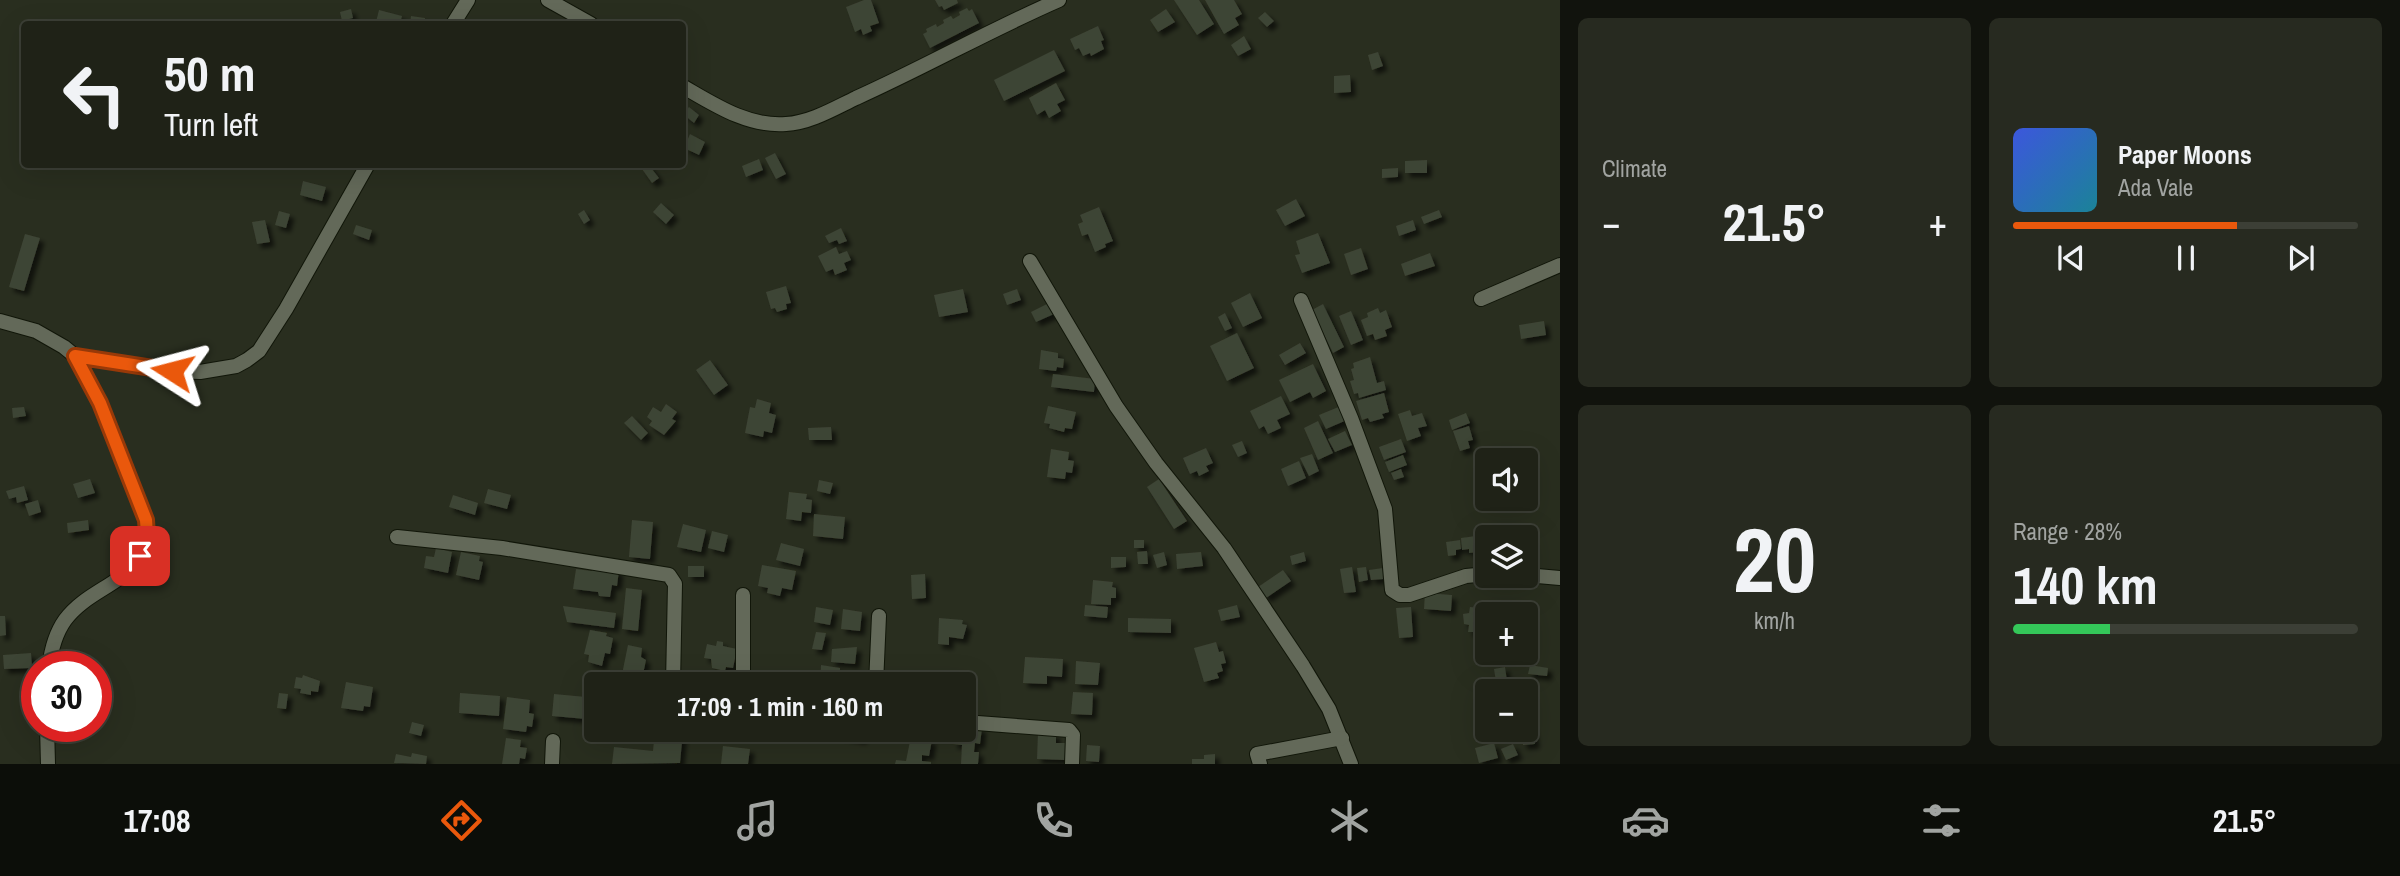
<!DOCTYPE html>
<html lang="en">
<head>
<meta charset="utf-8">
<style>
  body { margin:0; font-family:"Archivo Narrow",sans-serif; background:#272a20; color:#f1f3f6; height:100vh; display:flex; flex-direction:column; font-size:26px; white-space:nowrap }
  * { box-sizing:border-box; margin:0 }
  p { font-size:23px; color:#a1a4a1 }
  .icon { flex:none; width:38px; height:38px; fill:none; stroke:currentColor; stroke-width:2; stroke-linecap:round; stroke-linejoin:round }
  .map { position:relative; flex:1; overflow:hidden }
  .sheet { display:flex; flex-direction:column; gap:18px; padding:18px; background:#11130d; width:840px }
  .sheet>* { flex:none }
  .hud { position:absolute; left:21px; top:21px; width:665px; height:147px; border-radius:7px; box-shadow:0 7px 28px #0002,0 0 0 2px #3c3f36; background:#1f2217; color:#f1f3f6; overflow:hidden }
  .buttons { position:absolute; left:1475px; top:448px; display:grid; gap:14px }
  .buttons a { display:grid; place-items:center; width:63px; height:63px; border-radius:7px; background:#1f2217; box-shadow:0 7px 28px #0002,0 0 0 2px #3c3f36; font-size:35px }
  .speed { position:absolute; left:21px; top:651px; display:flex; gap:14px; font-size:35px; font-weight:700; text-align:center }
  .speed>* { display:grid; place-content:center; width:91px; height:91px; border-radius:50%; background:#1f2217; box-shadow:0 7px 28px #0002,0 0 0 2px #3c3f36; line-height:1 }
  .speed .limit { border:10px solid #d22; background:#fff; color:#111 }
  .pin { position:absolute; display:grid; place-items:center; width:60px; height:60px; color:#fff; margin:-30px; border-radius:14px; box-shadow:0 4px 10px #0006 }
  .me { position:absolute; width:77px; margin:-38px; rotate:279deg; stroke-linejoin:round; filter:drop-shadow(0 0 5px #0008) }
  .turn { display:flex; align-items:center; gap:24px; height:147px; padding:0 28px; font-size:32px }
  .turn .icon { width:91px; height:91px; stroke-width:2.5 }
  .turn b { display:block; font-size:49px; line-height:60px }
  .big { font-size:52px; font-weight:700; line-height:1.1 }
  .sheet .widget { flex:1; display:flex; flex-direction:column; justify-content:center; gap:10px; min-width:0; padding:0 24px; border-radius:10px; background:#272a20 }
  .sheet .dial { align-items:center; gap:0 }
  .dial b { font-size:91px; line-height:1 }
  .song { display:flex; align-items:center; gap:21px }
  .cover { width:84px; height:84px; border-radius:10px; background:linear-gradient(135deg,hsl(230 70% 55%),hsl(190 70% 35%)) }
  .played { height:7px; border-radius:4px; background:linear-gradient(90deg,#ea580c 65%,#3c3f36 65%) }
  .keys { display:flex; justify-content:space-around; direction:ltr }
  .heat { display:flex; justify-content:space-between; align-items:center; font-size:38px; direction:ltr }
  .charge { height:10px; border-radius:5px; background:linear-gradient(90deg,#34c759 28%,#3c3f36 0) }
  .sheet .tiles { flex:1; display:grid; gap:18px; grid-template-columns:repeat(2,1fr) }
  .trip { position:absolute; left:584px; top:672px; width:392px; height:70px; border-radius:7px; background:#1f2217; box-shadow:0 7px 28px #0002,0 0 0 2px #3c3f36; font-weight:700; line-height:70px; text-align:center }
  .tabs { display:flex; height:112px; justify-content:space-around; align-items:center; background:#0c0e09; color:#a1a4a1 }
  .tabs .icon { width:49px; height:49px }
  .tabs .selected { color:#ea580c }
  .tabs b { font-size:32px; color:#f1f3f6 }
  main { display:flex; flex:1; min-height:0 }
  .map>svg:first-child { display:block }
  .building { fill:#3e4435; filter:url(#shadow) }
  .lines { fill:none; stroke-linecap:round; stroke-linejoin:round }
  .street-casing { stroke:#111609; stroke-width:16 }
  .street { stroke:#636959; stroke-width:14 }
  .route-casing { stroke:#983908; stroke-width:18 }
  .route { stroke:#ea580c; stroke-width:12 }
</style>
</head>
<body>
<main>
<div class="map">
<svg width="1560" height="764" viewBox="0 0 1560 764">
  <defs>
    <filter id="shadow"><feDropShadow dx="4.5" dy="4.5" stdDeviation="2" flood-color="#0009"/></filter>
  </defs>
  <rect width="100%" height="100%" fill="#292e1f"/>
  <g class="building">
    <polygon points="864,0 871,0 879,23 870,26 872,31 863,35 861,29 855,32 846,7"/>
    <polygon points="935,0 957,0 958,3 944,10 942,6 939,7"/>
    <polygon points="1174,0 1199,0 1214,24 1197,35"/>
    <polygon points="1205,0 1234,0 1242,14 1235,18 1239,25 1224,34"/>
    <polygon points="967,8 969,11 972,9 979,23 930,48 923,34 927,32 926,29 936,24 937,27 944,23 943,20 951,16 953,19 960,15 959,12"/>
    <polygon points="351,9 353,18 342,21 340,12"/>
    <polygon points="1166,9 1175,22 1158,32 1150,20"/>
    <polygon points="379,10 402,16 400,24 376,22"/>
    <polygon points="1265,12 1274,21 1267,27 1258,18"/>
    <polygon points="411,16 425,18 425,24 410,24"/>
    <polygon points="1098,26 1104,40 1101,41 1104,49 1091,56 1090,53 1083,56 1079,48 1075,50 1070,39"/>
    <polygon points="1244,36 1251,49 1238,56 1231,45"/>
    <polygon points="1054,50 1065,71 1004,101 994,80"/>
    <polygon points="1378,52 1383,66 1372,70 1368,55"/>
    <polygon points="1350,75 1351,92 1334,93 1334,76"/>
    <polygon points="1056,83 1065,100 1057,104 1061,111 1049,118 1045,110 1037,115 1029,98"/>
    <polygon points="689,107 699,115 694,123 683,114"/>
    <polygon points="690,134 705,142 699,155 684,148"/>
    <polygon points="775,153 786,174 776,179 765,158"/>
    <polygon points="759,159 763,170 746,177 742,166"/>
    <polygon points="1427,160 1427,173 1405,173 1405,161"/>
    <polygon points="648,164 659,178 652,183 642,169"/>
    <polygon points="1398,168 1398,177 1382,178 1382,169"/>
    <polygon points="303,181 326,187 322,201 300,195"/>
    <polygon points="1296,199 1305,216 1285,226 1276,210"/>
    <polygon points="661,203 674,215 666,224 653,212"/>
    <polygon points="1099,207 1113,241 1105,244 1106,247 1095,252 1088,234 1082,236 1078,224 1083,222 1080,215"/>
    <polygon points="584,210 590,220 584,224 578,214"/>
    <polygon points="1439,210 1442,217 1424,224 1421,217"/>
    <polygon points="279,211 290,214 286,228 275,225"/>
    <polygon points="265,220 270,242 257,244 252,222"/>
    <polygon points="1413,220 1416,230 1399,236 1396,226"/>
    <polygon points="356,225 372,230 369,240 353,234"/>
    <polygon points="841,228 847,241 839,244 837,240 829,243 825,236"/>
    <polygon points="1318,233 1330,263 1302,273 1295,255 1300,254 1296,241"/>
    <polygon points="25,234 40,238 24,291 9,287"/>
    <polygon points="836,247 839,254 847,251 851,260 844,263 847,270 835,275 833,269 826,272 818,256"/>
    <polygon points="1361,248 1368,269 1351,275 1344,254"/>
    <polygon points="1430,253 1435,266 1405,276 1401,264"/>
    <polygon points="786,286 791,303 786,304 787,309 777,312 775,308 771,309 766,292"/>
    <polygon points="963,289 968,312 939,317 934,295"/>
    <polygon points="1017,289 1021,300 1007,305 1003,294"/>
    <polygon points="1250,293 1262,318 1243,327 1231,303"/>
    <polygon points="1049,303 1054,314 1036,322 1031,312"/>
    <polygon points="1323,304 1344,347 1333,353 1312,310"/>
    <polygon points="1378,308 1380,313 1386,310 1392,327 1385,330 1387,336 1375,340 1373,334 1367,336 1361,320 1368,317 1367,313"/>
    <polygon points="1351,311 1363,340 1351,345 1339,316"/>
    <polygon points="1225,313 1232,328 1225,331 1218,317"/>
    <polygon points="1544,321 1546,335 1521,339 1519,325"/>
    <polygon points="1237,333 1254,368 1227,381 1210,346"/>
    <polygon points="1300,343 1306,353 1285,365 1279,355"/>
    <polygon points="1041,350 1058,353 1058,358 1064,359 1063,368 1057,367 1056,371 1039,369"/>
    <polygon points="1370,357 1377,383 1384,381 1386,390 1359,398 1358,393 1354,394 1350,381 1354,380 1351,369 1354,368 1353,363"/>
    <polygon points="710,360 728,385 714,395 696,370"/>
    <polygon points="1313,364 1326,391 1313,398 1310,392 1290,402 1279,380"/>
    <polygon points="1053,374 1095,379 1094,392 1051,387"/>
    <polygon points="1384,393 1389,412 1382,414 1384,418 1370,422 1368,418 1362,420 1356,401"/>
    <polygon points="1281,396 1290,414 1277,420 1281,428 1268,434 1264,426 1259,429 1250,411"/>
    <polygon points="757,399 771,403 769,413 776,415 772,433 764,431 763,437 745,433 750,407 755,408"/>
    <polygon points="666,404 677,412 672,419 676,421 664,435 649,425 652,421 647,417 653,407 661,412"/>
    <polygon points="1048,406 1076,412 1072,429 1065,428 1064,432 1049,428 1050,424 1044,423"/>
    <polygon points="1341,406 1347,420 1326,429 1319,415"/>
    <polygon points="24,407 26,416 13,418 12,408"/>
    <polygon points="1410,410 1412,416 1422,413 1427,426 1418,428 1421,436 1407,441 1398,414"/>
    <polygon points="1466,413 1470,423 1452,430 1449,420"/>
    <polygon points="632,416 648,433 641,440 624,423"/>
    <polygon points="1318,421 1333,453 1318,460 1304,428"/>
    <polygon points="1469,426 1473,440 1468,441 1470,448 1460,451 1453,431"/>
    <polygon points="831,427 832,440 809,440 808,428"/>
    <polygon points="1345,431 1352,445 1335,452 1328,439"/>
    <polygon points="1401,439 1406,452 1384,460 1379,447"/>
    <polygon points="1242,441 1247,453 1238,457 1232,445"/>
    <polygon points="1206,448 1213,463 1206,466 1209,471 1199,476 1197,471 1190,474 1183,458"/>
    <polygon points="1051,449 1069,452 1068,460 1074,461 1072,473 1066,472 1065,479 1047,477"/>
    <polygon points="1312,454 1319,471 1309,476 1300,458"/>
    <polygon points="1403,455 1407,465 1389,472 1385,462"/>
    <polygon points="1299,461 1306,478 1288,486 1281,469"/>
    <polygon points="1401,469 1404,477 1394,480 1391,473"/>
    <polygon points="90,479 95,493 78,498 73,484"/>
    <polygon points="1159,479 1187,521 1174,529 1147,487"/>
    <polygon points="819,480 833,483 830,494 817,491"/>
    <polygon points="24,486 28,500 17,503 16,497 9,499 6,491"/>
    <polygon points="488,489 511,495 507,509 484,503"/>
    <polygon points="789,492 807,494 806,499 812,500 811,513 802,512 801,521 786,519"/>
    <polygon points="453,495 478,503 475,515 449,507"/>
    <polygon points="38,500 41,512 29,516 25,504"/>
    <polygon points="814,514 845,517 843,539 813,536"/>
    <polygon points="88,520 89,530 68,533 67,523"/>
    <polygon points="632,520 653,522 650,559 629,557"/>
    <polygon points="683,524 706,530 701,552 677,547"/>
    <polygon points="712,531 728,535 724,552 708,548"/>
    <polygon points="1476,536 1478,552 1469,553 1469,549 1462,550 1461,538"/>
    <rect x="1134" y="540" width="10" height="8"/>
    <polygon points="1460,540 1461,549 1456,550 1456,555 1448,556 1446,542"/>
    <polygon points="781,543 804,549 800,566 776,560"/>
    <polygon points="436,548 452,552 448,573 424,568 426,556 434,557"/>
    <polygon points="1147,551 1148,564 1138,564 1137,552"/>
    <polygon points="461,552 480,556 479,561 483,562 479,580 456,575"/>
    <polygon points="1164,552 1167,565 1157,568 1153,555"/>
    <polygon points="1201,552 1203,566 1177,569 1176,554"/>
    <polygon points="1304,552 1306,561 1292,565 1290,556"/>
    <polygon points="1111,557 1126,557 1126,567 1111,568"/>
    <polygon points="762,565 796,571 792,590 782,588 780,596 767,593 768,588 758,586"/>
    <rect x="688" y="566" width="16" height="11"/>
    <polygon points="592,567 619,570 617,586 612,585 610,597 599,596 598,592 573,589 576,569 592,571"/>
    <polygon points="1352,567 1356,592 1344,593 1340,569"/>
    <polygon points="1366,567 1368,580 1359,582 1357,568"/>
    <polygon points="1383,568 1384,579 1371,580 1369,570"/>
    <polygon points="1283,570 1291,581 1266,598 1258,587"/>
    <polygon points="925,574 926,598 912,599 911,575"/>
    <polygon points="1093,580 1113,582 1112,587 1116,588 1116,598 1111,598 1111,605 1091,604"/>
    <polygon points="626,588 642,590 638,631 622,629"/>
    <polygon points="1425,593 1452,595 1451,611 1424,609"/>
    <polygon points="1085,605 1108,607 1107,618 1084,616"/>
    <polygon points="1237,605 1240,617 1221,621 1218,610"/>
    <polygon points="563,606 616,613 614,628 567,622"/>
    <polygon points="816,607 833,610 830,625 814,622"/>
    <polygon points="1411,607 1413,637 1399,638 1396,608"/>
    <polygon points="1470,607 1480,608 1479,614 1483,614 1483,624 1478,624 1478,632 1468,632 1469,625 1464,624 1463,614 1469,613"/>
    <polygon points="843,609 862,612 860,631 841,629"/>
    <polygon points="0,616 5,616 6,635 0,636"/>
    <polygon points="939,618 963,620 962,624 967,625 963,639 949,637 949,645 938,644"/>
    <polygon points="1128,618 1171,619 1171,633 1128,632"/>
    <polygon points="590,630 607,633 606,636 613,638 610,654 605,653 602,666 588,662 589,655 584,654"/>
    <polygon points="816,632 826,633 822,650 812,649"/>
    <polygon points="717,641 723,642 723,646 737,649 733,668 726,667 725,671 712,668 711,659 704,658 707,644 716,646"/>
    <polygon points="1216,642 1219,652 1223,651 1226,663 1221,664 1223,671 1217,673 1219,678 1204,682 1194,648"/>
    <polygon points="628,645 642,648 641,657 646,660 641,684 620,684"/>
    <polygon points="857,647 855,664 831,662 832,649"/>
    <polygon points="31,653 32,668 4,669 3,655"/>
    <polygon points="1025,657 1063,659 1062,677 1047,676 1047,684 1023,683"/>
    <polygon points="1076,661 1100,663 1098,685 1075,684"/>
    <polygon points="821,665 840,668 840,679 845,679 844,684 820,684"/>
    <polygon points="1530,665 1548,668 1547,676 1528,674"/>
    <polygon points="1505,667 1507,681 1496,682 1494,669"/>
    <polygon points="696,672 704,673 703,677 711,678 710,684 680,684 680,681 689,682 690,675 695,676"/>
    <polygon points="754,672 774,672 774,684 753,684"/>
    <polygon points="797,674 810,676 807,684 795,684"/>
    <polygon points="303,675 320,681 318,692 311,691 311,695 300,693 301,689 294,688 296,677 302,678"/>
    <polygon points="651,676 666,678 665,682 657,681 656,684 650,684"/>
    <polygon points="346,682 373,687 370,707 364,706 363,711 341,708"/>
    <polygon points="1073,692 1093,693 1092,715 1071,714"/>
    <polygon points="279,693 288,694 286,709 277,708"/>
    <polygon points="460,693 500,696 499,716 459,713"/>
    <polygon points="554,694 597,698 597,720 552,716"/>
    <polygon points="507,697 530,700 529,713 534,714 532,727 527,726 526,732 503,729"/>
    <polygon points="412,722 424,725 421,736 409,733"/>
    <polygon points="964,725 982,728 980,744 975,743 974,752 979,752 978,764 961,764 962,745 953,744 955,730 964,730"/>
    <polygon points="1533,727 1535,744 1523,745 1521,730"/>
    <polygon points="655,730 683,731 680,763 612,764 614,747 653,751"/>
    <polygon points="838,730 864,730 862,740 837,735"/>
    <rect x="929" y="730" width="23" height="6"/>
    <polygon points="1038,733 1056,734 1056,743 1065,743 1065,760 1037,759"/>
    <polygon points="911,736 932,740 929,756 922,755 922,761 931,762 931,764 895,764 896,760 906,761"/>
    <polygon points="506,738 521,740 520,747 527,748 525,759 520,758 519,764 502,764"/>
    <polygon points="1494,743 1498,758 1479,763 1475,748"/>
    <polygon points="1513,744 1518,755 1506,760 1501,749"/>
    <polygon points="1087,745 1100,746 1099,762 1086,761"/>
    <polygon points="723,746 750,749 748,764 721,764"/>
    <polygon points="412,753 427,756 426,764 394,763 396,754 411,757"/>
    <polygon points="1215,754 1215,764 1192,764 1192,759 1204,759 1204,755"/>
  </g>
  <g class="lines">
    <g class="street-casing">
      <g id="street">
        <polyline points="548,0 591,24"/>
        <polyline points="453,24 468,0"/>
        <path d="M 682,86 C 715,105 748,127 786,124 C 810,123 835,108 856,98 C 925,67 990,30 1059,0"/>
        <polyline points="1030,261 1116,406 1156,463 1224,548 1303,666 1329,709 1351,764"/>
        <polyline points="1481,299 1560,265"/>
        <polyline points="1301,300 1351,418 1385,509 1392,590 1400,595 1409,595 1466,576 1488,574"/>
        <path d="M 0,321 L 36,331 L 64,347 L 75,356 L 100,403 L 146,520 C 149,584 94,581 65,620 C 55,634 51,651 49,667"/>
        <polyline points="75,356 172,371 200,372 236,366 247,360 259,351 286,309 368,164"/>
        <polyline points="397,537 502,548 669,575 675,584 673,684"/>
        <polyline points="1526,575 1560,578"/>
        <polyline points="743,684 743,595"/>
        <polyline points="876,684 879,616"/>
        <polyline points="964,722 1069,730 1073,735 1072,764"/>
        <polyline points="47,726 48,764"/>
        <polyline points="552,764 553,741"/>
        <polyline points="1260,764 1257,754 1342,738"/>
      </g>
    </g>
    <use href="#street" class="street"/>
  </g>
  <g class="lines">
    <g class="route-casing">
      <polyline id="route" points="140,556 147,535 146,520 100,403 75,356 172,371"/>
    </g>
    <use href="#route" class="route"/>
  </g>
</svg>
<div class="buttons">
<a><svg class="icon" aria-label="sound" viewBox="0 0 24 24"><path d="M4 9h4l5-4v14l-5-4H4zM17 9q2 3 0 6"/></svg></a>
<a><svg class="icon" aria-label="layers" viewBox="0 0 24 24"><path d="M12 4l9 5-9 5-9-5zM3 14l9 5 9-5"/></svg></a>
<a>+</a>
<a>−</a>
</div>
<div class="speed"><div class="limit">30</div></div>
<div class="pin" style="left:140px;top:556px;background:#d93025"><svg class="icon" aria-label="arrive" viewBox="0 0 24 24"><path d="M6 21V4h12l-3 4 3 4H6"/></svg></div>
<svg class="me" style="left:172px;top:371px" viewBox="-20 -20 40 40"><path d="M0-17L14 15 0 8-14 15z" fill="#ea580c" stroke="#fff" stroke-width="4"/></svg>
<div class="trip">17:09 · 1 min · 160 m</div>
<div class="hud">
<div class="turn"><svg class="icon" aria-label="left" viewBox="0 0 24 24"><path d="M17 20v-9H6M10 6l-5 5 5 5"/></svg><div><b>50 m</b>Turn left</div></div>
</div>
</div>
<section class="sheet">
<div class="tiles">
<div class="widget"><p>Climate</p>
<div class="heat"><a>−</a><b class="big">21.5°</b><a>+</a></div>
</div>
<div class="widget">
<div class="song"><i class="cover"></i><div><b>Paper Moons</b><p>Ada Vale</p></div></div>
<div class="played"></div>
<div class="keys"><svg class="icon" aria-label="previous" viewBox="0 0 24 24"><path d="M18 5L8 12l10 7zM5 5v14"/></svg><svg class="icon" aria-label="pause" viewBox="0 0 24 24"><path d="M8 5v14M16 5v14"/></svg><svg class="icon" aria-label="next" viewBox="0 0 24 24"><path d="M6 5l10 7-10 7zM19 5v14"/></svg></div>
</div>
<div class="widget dial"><b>20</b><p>km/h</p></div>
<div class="widget"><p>Range · 28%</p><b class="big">140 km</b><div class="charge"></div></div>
</div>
</section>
</main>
<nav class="tabs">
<b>17:08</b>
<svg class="icon selected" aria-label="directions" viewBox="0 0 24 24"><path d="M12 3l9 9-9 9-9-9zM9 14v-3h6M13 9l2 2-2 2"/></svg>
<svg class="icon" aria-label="music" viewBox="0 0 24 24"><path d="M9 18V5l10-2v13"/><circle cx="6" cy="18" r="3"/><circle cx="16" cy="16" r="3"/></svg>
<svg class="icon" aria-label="phone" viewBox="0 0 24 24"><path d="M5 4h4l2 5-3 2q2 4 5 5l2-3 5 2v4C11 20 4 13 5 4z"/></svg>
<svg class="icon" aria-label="climate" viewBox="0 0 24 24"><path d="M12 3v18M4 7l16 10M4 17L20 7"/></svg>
<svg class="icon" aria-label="car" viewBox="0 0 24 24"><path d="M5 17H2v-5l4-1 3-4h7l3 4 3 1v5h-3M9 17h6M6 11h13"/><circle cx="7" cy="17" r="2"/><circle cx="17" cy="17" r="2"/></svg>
<svg class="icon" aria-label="filters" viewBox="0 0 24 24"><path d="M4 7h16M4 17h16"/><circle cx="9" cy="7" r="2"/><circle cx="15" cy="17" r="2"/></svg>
<b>21.5°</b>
</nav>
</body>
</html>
